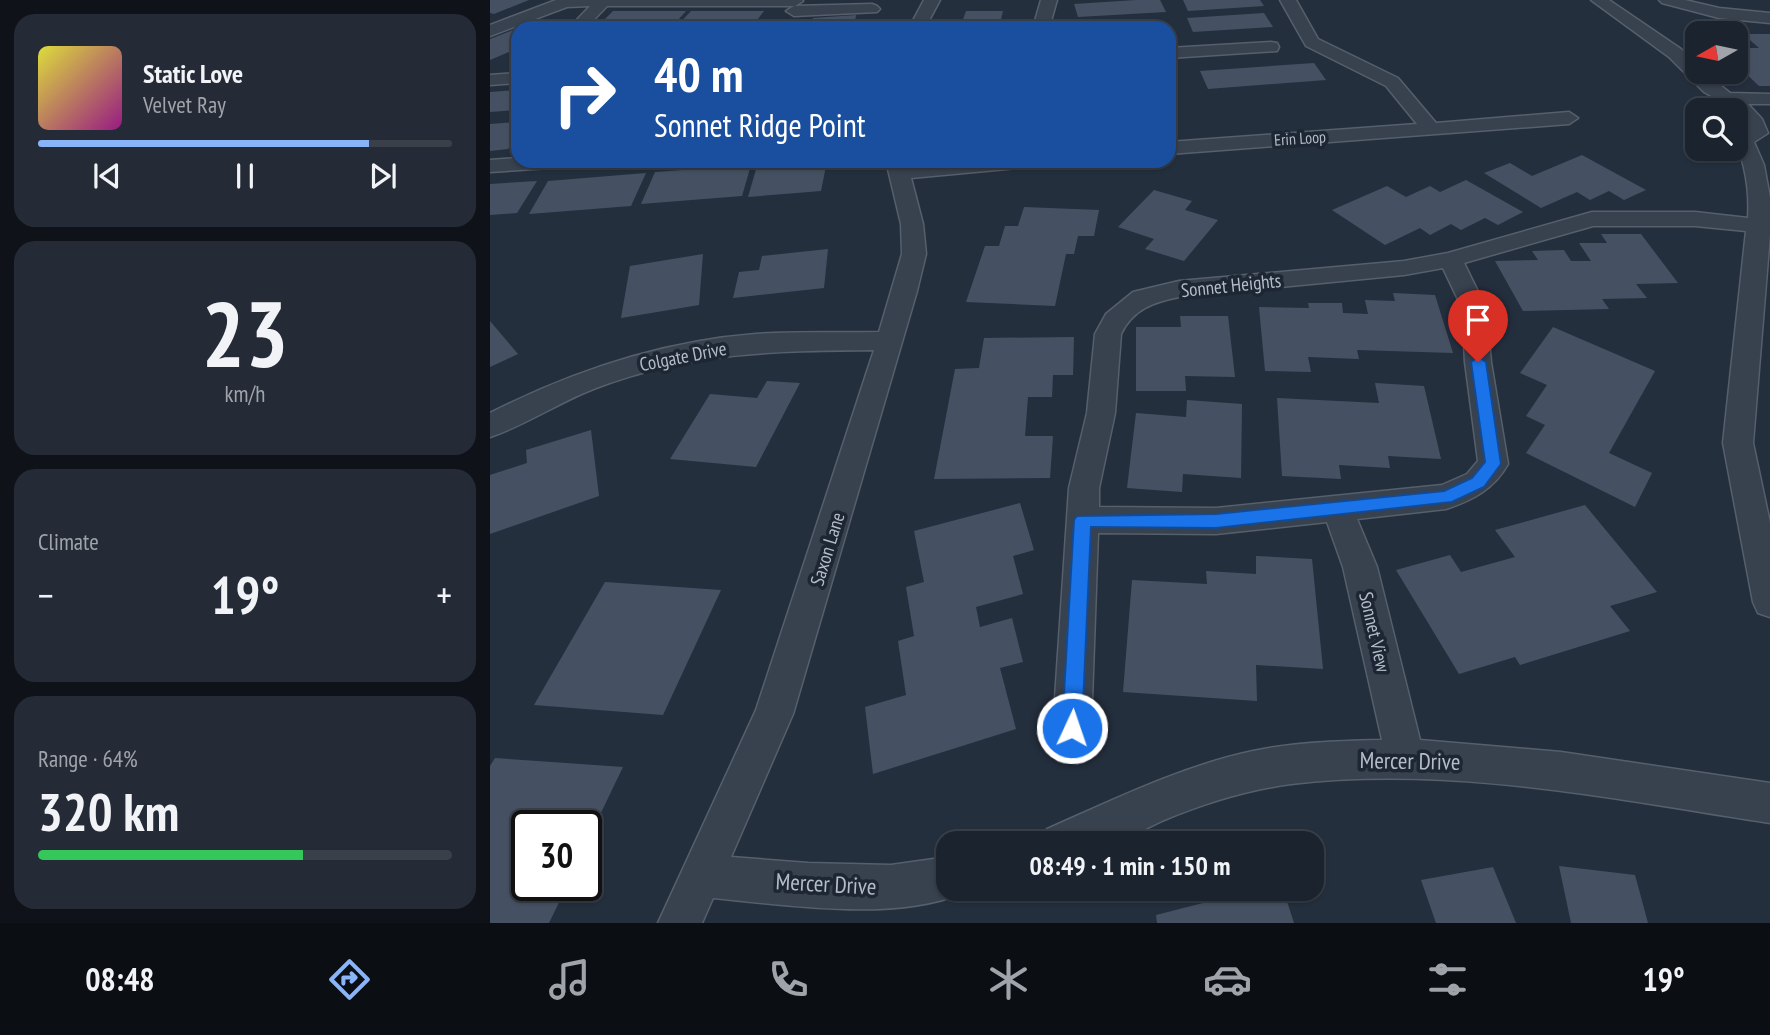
<!DOCTYPE html>
<html lang="en">
<head>
<meta charset="utf-8">
<style>
  body { margin:0; font-family:"PT Sans Narrow",sans-serif; background:#242b36; color:#f1f3f6; height:100vh; display:flex; flex-direction:column; font-size:26px; white-space:nowrap }
  * { box-sizing:border-box; margin:0 }
  p { font-size:23px; color:#a0a4aa }
  .icon { flex:none; width:38px; height:38px; fill:none; stroke:currentColor; stroke-width:2; stroke-linecap:round; stroke-linejoin:round }
  .map { position:relative; flex:1; overflow:hidden }
  .side { display:flex; flex-direction:column; gap:14px; padding:14px; background:#0f1319; width:490px }
  .side>* { flex:none }
  .banner { position:absolute; left:21px; top:21px; width:665px; height:147px; border-radius:21px; box-shadow:0 2px 5px #0004,0 0 0 2px #39404a; background:#1a4fa0; color:#fff; overflow:hidden }
  .needle { width:46px; rotate:261deg }
  .buttons { position:absolute; left:1195px; top:21px; display:grid; gap:14px }
  .buttons a { display:grid; place-items:center; width:63px; height:63px; border-radius:14px; background:#1b232e; box-shadow:0 2px 5px #0004,0 0 0 2px #39404a; font-size:35px }
  .speed { position:absolute; left:21px; top:810px; display:flex; gap:14px; font-size:35px; font-weight:700; text-align:center }
  .speed>* { display:grid; place-content:center; width:91px; height:91px; border-radius:50%; background:#1b232e; box-shadow:0 2px 5px #0004,0 0 0 2px #39404a; line-height:1 }
  .speed .limit { border:4px solid #111; border-radius:10px; background:#fff; color:#111 }
  .pin { position:absolute; display:grid; place-items:center; width:60px; height:60px; color:#fff; margin:-72px -30px; border-radius:50% 50% 50% 0; rotate:-45deg; box-shadow:0 0 7px #0007 }
  .pin .icon { rotate:45deg }
  .me { position:absolute; width:77px; margin:-38px; rotate:3deg; stroke-linejoin:round; filter:drop-shadow(0 0 5px #0008) }
  .turn { display:flex; align-items:center; gap:24px; height:147px; padding:0 28px; font-size:32px }
  .turn .icon { width:91px; height:91px; stroke-width:2.5 }
  .turn b { display:block; font-size:49px; line-height:60px }
  .big { font-size:52px; font-weight:700; line-height:1.1 }
  .side .tile { flex:1; display:flex; flex-direction:column; justify-content:center; gap:10px; min-width:0; padding:0 24px; border-radius:21px; background:#242b36 }
  .side .dial { align-items:center; gap:0 }
  .dial b { font-size:91px; line-height:1 }
  .song { display:flex; align-items:center; gap:21px }
  .cover { width:84px; height:84px; border-radius:10px; background:linear-gradient(135deg,hsl(60 70% 55%),hsl(310 70% 35%)) }
  .played { height:7px; border-radius:4px; background:linear-gradient(90deg,#8ab4f8 80%,#39404a 80%) }
  .keys { display:flex; justify-content:space-around; direction:ltr }
  .heat { display:flex; justify-content:space-between; align-items:center; font-size:38px; direction:ltr }
  .charge { height:10px; border-radius:5px; background:linear-gradient(90deg,#34c759 64%,#39404a 0) }
  .trip { position:absolute; left:446px; top:831px; width:388px; height:70px; border-radius:21px; background:#1b232e; box-shadow:0 2px 5px #0004,0 0 0 2px #39404a; font-weight:700; line-height:70px; text-align:center }
  .tabs { display:flex; height:112px; justify-content:space-around; align-items:center; background:#0b0e12; color:#a0a4aa }
  .tabs .icon { width:49px; height:49px }
  .tabs .selected { color:#8ab4f8 }
  .tabs b { font-size:32px; color:#f1f3f6 }
  main { display:flex; flex:1; min-height:0 }
  .map>svg:first-child { display:block }
  .building { fill:#455162 }
  .lines { fill:none; stroke-linecap:round; stroke-linejoin:round }
  .minor-casing { stroke:#565f6c; stroke-width:3 }
  .minor { fill:#38414e; fill-rule:evenodd }
  .route { fill:#1a73e8; stroke:#114b97; stroke-width:2 }
  .labels { text-anchor:middle; stroke-width:7; stroke-linejoin:round; paint-order:stroke }
  .far-street-label { font-size:16px; fill:#b4bcc9; stroke:#1d2633 }
  .street-label { font-size:19px; fill:#b4bcc9; stroke:#1d2633 }
  .near-street-label { font-size:23px; fill:#b4bcc9; stroke:#1d2633 }
</style>
</head>
<body>
<main>
<section class="side">
<div class="tile">
<div class="song"><i class="cover"></i><div><b>Static Love</b><p>Velvet Ray</p></div></div>
<div class="played"></div>
<div class="keys"><svg class="icon" aria-label="previous" viewBox="0 0 24 24"><path d="M18 5L8 12l10 7zM5 5v14"/></svg><svg class="icon" aria-label="pause" viewBox="0 0 24 24"><path d="M8 5v14M16 5v14"/></svg><svg class="icon" aria-label="next" viewBox="0 0 24 24"><path d="M6 5l10 7-10 7zM19 5v14"/></svg></div>
</div>
<div class="tile dial"><b>23</b><p>km/h</p></div>
<div class="tile"><p>Climate</p>
<div class="heat"><a>−</a><b class="big">19°</b><a>+</a></div>
</div>
<div class="tile"><p>Range · 64%</p><b class="big">320 km</b><div class="charge"></div></div>
</section>
<div class="map">
<svg width="1280" height="923" viewBox="0 0 1280 923">
  <rect width="100%" height="100%" fill="#242f3e"/>
  <g class="building">
    <polygon points="0,0 39,0 4,14 0,13"/>
    <polygon points="646,0 670,0 676,12 588,17 584,4"/>
    <polygon points="693,0 770,0 774,6 698,11"/>
    <polygon points="123,11 196,11 181,28 106,28"/>
    <polygon points="201,11 274,11 261,28 185,28"/>
    <polygon points="476,11 513,11 509,28 470,28"/>
    <polygon points="774,13 783,27 703,32 697,18"/>
    <polygon points="366,15 364,28 321,28 323,18"/>
    <polygon points="665,19 669,28 572,28 571,25"/>
    <polygon points="28,28 28,48 0,60 0,39"/>
    <polygon points="1253,34 1280,34 1280,86 1269,86 1246,64 1246,48 1269,48"/>
    <polygon points="824,63 836,80 718,89 710,71"/>
    <polygon points="28,90 28,110 0,112 0,92"/>
    <polygon points="28,122 28,134 18,149 0,151 0,124"/>
    <polygon points="1092,155 1156,190 1134,200 1119,191 1100,200 1087,192 1051,208 994,173 1020,163 1042,176"/>
    <polygon points="337,161 331,191 258,197 267,166"/>
    <polygon points="261,165 252,196 151,204 165,172"/>
    <polygon points="156,173 141,206 39,214 58,181"/>
    <polygon points="976,180 1033,212 1008,225 995,218 971,230 961,224 940,235 930,228 895,245 842,210 897,186 916,197 940,186 950,192"/>
    <polygon points="47,181 27,213 0,215 0,184"/>
    <polygon points="664,190 702,201 695,210 728,220 694,261 655,249 664,239 628,227"/>
    <polygon points="534,207 609,210 604,236 588,236 584,254 576,254 565,306 476,302 495,246 509,246 515,226 528,226"/>
    <polygon points="1111,234 1151,234 1188,283 1146,284 1157,298 1112,299 1119,309 1033,311 1005,261 1048,260 1042,251 1074,250 1081,261 1101,261 1089,243 1117,243"/>
    <polygon points="338,249 334,288 243,298 249,272 269,270 272,256"/>
    <polygon points="213,254 209,305 131,318 140,266"/>
    <polygon points="903,293 945,295 963,353 867,350 869,359 818,357 821,372 775,371 769,307 819,308 818,303 852,303 853,313 878,314 875,300 905,301"/>
    <polygon points="690,316 738,316 745,377 695,376 696,391 646,391 646,327 691,327"/>
    <polygon points="0,321 28,354 0,367"/>
    <polygon points="1063,327 1165,371 1119,453 1162,473 1145,507 1036,453 1055,425 1036,416 1057,385 1030,373"/>
    <polygon points="584,337 583,375 563,375 562,397 538,397 535,436 563,436 560,478 444,479 465,369 489,368 494,338"/>
    <polygon points="277,381 310,383 266,467 180,459 220,394 267,398"/>
    <polygon points="885,383 934,386 951,459 898,456 900,468 849,465 851,479 792,476 787,398 889,403"/>
    <polygon points="697,400 752,404 751,478 693,474 692,492 637,488 646,413 696,417"/>
    <polygon points="101,430 109,496 0,534 0,475 37,463 36,450"/>
    <polygon points="530,503 544,550 523,556 533,594 486,607 490,627 522,618 533,662 510,668 526,729 383,774 375,707 416,695 408,641 424,636 416,587 434,582 424,531"/>
    <polygon points="1095,505 1167,592 1120,606 1140,631 1030,665 1025,657 969,674 906,570 960,555 971,572 1025,557 1005,530"/>
    <polygon points="766,556 822,559 833,669 766,665 767,701 633,692 642,580 717,584 716,571 766,574"/>
    <polygon points="115,582 231,590 173,715 44,705"/>
    <polygon points="5,758 133,767 96,844 96,826 37,826 37,886 77,886 59,923 0,923 0,766"/>
    <polygon points="1069,866 1145,875 1158,923 1081,923"/>
    <polygon points="1003,867 1026,923 946,923 931,880"/>
    <polygon points="768,889 793,889 804,923 667,923 666,915"/>
  </g>
  <g class="lines">
    <g class="minor-casing">
      <g id="minor">
        <polygon points="66,0 312,0 313,1 305,6 117,6 96,28 79,28 100,6 77,7 0,36 0,25"/>
        <polygon points="434,0 450,0 435,28 419,28"/>
        <polygon points="551,0 567,0 559,28 543,28"/>
        <polygon points="790,0 806,0 828,39 908,78 946,123 1079,112 1088,118 1079,124 679,154 679,142 927,124 896,86 816,46"/>
        <path d="M 1101,0 L 1119,0 L 1191,49 L 1208,66 L 1208,72 L 1214,72 L 1240,93 L 1280,94 L 1280,104 L 1258,104 L 1272,119 L 1278,133 L 1264,142 L 1274,165 L 1280,198 L 1280,234 L 1263,443 L 1280,523 L 1280,617 L 1268,613 L 1263,602 L 1233,443 L 1256,231 L 1205,226 L 1103,226 L 974,263 L 996,308 L 1001,362 L 1018,464 C 1004,489 983,500 956,509 L 867,519 L 887,567 L 930,740 L 1071,752 L 1280,783 L 1280,823 C 1122,799 961,765 801,784 C 757,790 715,803 674,820 C 657,827 638,840 620,844 C 599,848 573,844 551,844 L 557,829 C 623,800 692,766 763,751 C 805,742 849,741 892,740 L 853,567 L 837,522 L 726,534 L 608,533 L 601,728 L 595,741 L 582,747 L 569,741 L 563,728 L 579,488 L 597,413 L 605,334 L 616,314 L 643,292 L 689,281 L 914,261 L 958,253 L 1102,212 L 1205,212 L 1258,218 C 1259,201 1258,185 1254,168 C 1251,154 1246,145 1246,130 L 1257,130 L 1246,110 L 1214,92 L 1179,57 ZM 953,268 L 972,308 L 975,362 L 988,461 L 977,474 L 952,485 L 726,508 L 609,507 L 609,488 L 625,413 L 631,334 C 643,309 664,302 689,297 L 914,275 Z"/>
        <polygon points="1169,0 1195,0 1229,8 1280,13 1280,23 1229,18 1172,3"/>
        <polygon points="382,4 387,6 390,9 387,12 304,16 296,11 304,6"/>
        <polygon points="781,42 787,43 789,47 787,51 679,58 679,48"/>
        <polygon points="28,73 28,83 0,85 0,75"/>
        <polygon points="28,158 28,161 85,161 82,165 75,167 0,172 0,160"/>
        <path d="M 396,161 L 416,161 L 417,166 L 473,161 L 550,161 L 547,165 L 540,167 L 421,178 L 433,224 L 436,254 L 427,291 L 303,714 L 241,857 L 318,863 L 401,865 L 458,857 L 458,889 L 475,889 L 473,893 C 403,922 297,905 223,898 L 212,923 L 168,923 L 266,710 L 384,350 C 283,351 202,352 106,388 C 71,401 34,426 0,437 L 0,413 C 83,371 173,341 266,334 C 307,331 348,333 389,332 L 412,254 L 411,224 Z"/>
      </g>
    </g>
    <use href="#minor" class="minor"/>
  </g>
  <polygon class="route" points="988,357 996,362 1011,464 994,487 962,502 726,528 601,527 592,728 589,735 582,738 575,735 572,728 584,520 587,516 726,514 954,491 982,478 995,462 981,362"/>
  <g class="labels">
    <g class="far-street-label">
      <text transform="translate(810 138) rotate(-4)" y="6">Erin Loop</text>
    </g>
    <g class="street-label">
      <text transform="translate(741 285) rotate(-6)" y="7">Sonnet Heights</text>
      <text transform="translate(193 356) rotate(-11)" y="7">Colgate Drive</text>
      <text transform="translate(337 549) rotate(-73)" y="7">Saxon Lane</text>
      <text transform="translate(885 632) rotate(77)" y="7">Sonnet View</text>
    </g>
    <g class="near-street-label">
      <text transform="translate(920 761) rotate(1)" y="8">Mercer Drive</text>
      <text transform="translate(336 884) rotate(3)" y="8">Mercer Drive</text>
    </g>
  </g>
</svg>
<div class="buttons">
<a><svg class="needle" viewBox="-14 -14 28 28"><path d="M0-13l5 13h-10z" fill="#e53935"/><path d="M0 13l5-13h-10z" fill="#a0a4aa"/></svg></a>
<a><svg class="icon" aria-label="search" viewBox="0 0 24 24"><circle cx="10" cy="10" r="6"/><path d="M15 15l6 6"/></svg></a>
</div>
<div class="speed"><div class="limit">30</div></div>
<div class="pin" style="left:988px;top:362px;background:#d93025"><svg class="icon" aria-label="arrive" viewBox="0 0 24 24"><path d="M6 21V4h12l-3 4 3 4H6"/></svg></div>
<svg class="me" style="left:582px;top:728px" viewBox="-20 -20 40 40"><circle r="17" fill="#1a73e8" stroke="#fff" stroke-width="3"/><path d="M0-11L8 9 0 5-8 9z" fill="#fff"/></svg>
<div class="trip">08:49 · 1 min · 150 m</div>
<div class="banner">
<div class="turn"><svg class="icon" aria-label="right" viewBox="0 0 24 24"><path d="M7 20v-9h11M14 6l5 5-5 5"/></svg><div><b>40 m</b>Sonnet Ridge Point</div></div>
</div>
</div>
</main>
<nav class="tabs">
<b>08:48</b>
<svg class="icon selected" aria-label="directions" viewBox="0 0 24 24"><path d="M12 3l9 9-9 9-9-9zM9 14v-3h6M13 9l2 2-2 2"/></svg>
<svg class="icon" aria-label="music" viewBox="0 0 24 24"><path d="M9 18V5l10-2v13"/><circle cx="6" cy="18" r="3"/><circle cx="16" cy="16" r="3"/></svg>
<svg class="icon" aria-label="phone" viewBox="0 0 24 24"><path d="M5 4h4l2 5-3 2q2 4 5 5l2-3 5 2v4C11 20 4 13 5 4z"/></svg>
<svg class="icon" aria-label="climate" viewBox="0 0 24 24"><path d="M12 3v18M4 7l16 10M4 17L20 7"/></svg>
<svg class="icon" aria-label="car" viewBox="0 0 24 24"><path d="M5 17H2v-5l4-1 3-4h7l3 4 3 1v5h-3M9 17h6M6 11h13"/><circle cx="7" cy="17" r="2"/><circle cx="17" cy="17" r="2"/></svg>
<svg class="icon" aria-label="filters" viewBox="0 0 24 24"><path d="M4 7h16M4 17h16"/><circle cx="9" cy="7" r="2"/><circle cx="15" cy="17" r="2"/></svg>
<b>19°</b>
</nav>
</body>
</html>
